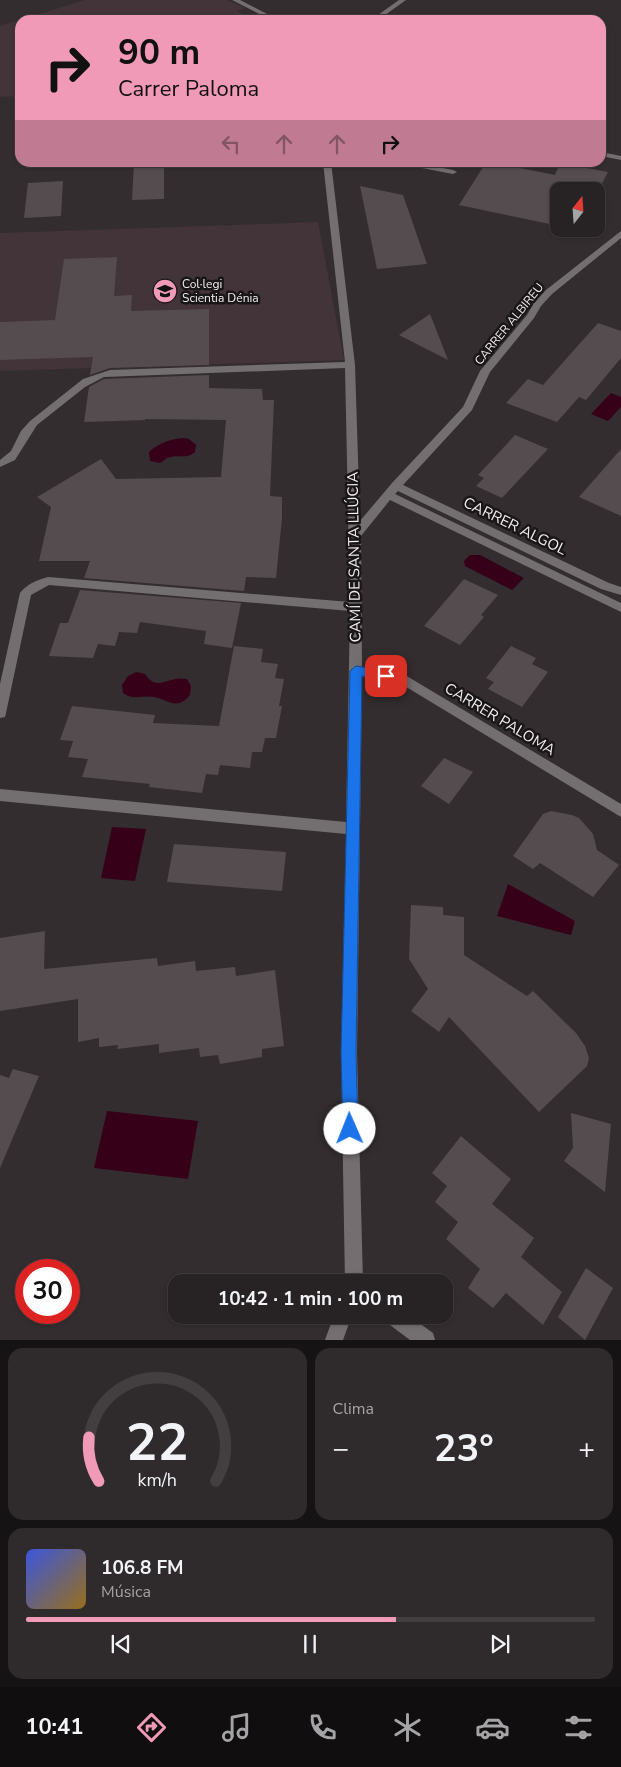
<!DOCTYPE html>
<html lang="es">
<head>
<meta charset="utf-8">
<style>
  body { margin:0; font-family:"Nunito Sans",sans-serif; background:#2f2a2b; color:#f1f3f6; height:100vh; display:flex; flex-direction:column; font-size:19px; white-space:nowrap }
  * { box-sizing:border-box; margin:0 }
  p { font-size:16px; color:#a4a4a6 }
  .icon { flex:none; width:28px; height:28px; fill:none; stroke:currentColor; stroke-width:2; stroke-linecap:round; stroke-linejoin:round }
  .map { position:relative; height:1340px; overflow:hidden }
  .sheet { display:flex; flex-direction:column; gap:8px; padding:8px; background:#151313; flex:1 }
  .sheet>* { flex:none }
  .top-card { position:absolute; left:15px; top:15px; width:591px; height:152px; border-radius:15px; box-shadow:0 1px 4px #0004,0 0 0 1px #433f41; background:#f09ab7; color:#111; overflow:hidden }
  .needle { width:32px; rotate:17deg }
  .tools { position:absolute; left:550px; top:182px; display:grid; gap:10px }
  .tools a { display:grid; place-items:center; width:55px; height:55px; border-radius:10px; background:#272223; box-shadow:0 1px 4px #0004,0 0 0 1px #433f41; font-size:25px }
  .speed { position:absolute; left:15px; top:1259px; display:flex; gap:10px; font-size:25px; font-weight:700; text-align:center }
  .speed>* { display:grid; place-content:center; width:65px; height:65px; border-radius:50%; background:#272223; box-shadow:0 1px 4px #0004,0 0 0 1px #433f41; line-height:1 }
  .speed .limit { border:8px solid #d22; background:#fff; color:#111 }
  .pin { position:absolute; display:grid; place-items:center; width:42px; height:42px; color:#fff; margin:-21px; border-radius:10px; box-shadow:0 2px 8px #0006 }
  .me { position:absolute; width:55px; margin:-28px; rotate:359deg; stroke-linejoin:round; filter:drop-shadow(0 0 4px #0008) }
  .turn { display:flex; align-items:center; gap:18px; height:105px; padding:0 20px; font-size:22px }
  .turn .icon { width:65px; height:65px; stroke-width:2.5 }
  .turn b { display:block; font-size:35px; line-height:42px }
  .lanes { display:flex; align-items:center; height:48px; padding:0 20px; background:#0003; justify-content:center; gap:25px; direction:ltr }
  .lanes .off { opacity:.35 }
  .big { font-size:38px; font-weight:700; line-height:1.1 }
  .sheet .widget { flex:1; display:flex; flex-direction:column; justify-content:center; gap:8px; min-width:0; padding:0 18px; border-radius:15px; background:#2f2a2b }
  .sheet .dial { align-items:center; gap:0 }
  .dial svg { height:130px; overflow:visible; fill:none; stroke:#433f41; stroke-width:7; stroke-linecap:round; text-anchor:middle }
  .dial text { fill:#f1f3f6; stroke:none }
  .song { display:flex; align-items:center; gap:15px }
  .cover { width:60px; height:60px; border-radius:8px; background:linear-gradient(135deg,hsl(230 70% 55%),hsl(40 70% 35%)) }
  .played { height:5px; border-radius:2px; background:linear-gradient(90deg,#f09ab7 65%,#433f41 65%) }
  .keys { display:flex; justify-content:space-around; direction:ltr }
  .heat { display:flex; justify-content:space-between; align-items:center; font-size:28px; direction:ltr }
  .sheet .tiles { flex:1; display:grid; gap:8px; grid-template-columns:1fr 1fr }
  .widget:last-child { grid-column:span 2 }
  .trip { position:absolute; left:168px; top:1274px; width:285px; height:50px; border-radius:15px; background:#272223; box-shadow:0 1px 4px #0004,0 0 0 1px #433f41; font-weight:700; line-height:50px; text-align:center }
  .menu { display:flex; height:80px; justify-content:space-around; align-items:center; background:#100e0e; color:#a4a4a6 }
  .menu .icon { width:35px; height:35px }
  .menu .on { color:#f09ab7 }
  .menu b { font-size:22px; color:#f1f3f6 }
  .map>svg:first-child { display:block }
  .built { fill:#423438 }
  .water { fill:#350018 }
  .building { fill:#544c4e }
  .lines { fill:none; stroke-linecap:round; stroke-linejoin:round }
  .minor { fill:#736f70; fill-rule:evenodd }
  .route { fill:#1a73e8; stroke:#114b97 }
  .labels { text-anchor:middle; stroke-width:5; stroke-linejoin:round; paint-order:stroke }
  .far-poi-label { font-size:12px; fill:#f1ecee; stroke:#191617; text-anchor:start }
  .far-street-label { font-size:12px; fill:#f1ecee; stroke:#191617 }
  .street-label { font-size:15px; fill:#f1ecee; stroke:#191617 }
</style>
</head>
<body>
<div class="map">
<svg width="621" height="1340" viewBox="0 0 621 1340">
  <rect width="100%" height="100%" fill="#342d2f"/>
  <g class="built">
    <polygon points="85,0 227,0 245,8 237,11 254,20 20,20 20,96 0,97 0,26"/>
    <polygon points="318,222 344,360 0,371 0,233"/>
  </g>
  <g class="water">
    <polygon points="611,393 621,397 621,407 608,421 591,414"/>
    <path d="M 184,438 L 189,439 L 196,445 L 195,452 C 187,459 181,455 171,457 C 167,457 164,461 160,463 L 150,461 L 149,452 C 159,443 170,439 184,438 Z"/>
    <polygon points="470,555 480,555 524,578 512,590 465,566 464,561"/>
    <path d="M 136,672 L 145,674 C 158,693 167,675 187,679 L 191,686 L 190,695 C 177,711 169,700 154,697 C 142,695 134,701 123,693 L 122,685 L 128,676 Z"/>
    <polygon points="112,827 146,829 135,881 101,878"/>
    <polygon points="508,884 575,921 571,935 497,916"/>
    <polygon points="107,1111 198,1121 188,1179 94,1168"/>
  </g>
  <g class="building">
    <polygon points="134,162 164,162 164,199 132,200"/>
    <polygon points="497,162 515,162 520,168 555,175 560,163 608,172 596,195 596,191 559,191 559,226 459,205 485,164"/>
    <polygon points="63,181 61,216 24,218 28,183"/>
    <polygon points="360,186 403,195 427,264 377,269"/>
    <polygon points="117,257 114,296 132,295 131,311 209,309 209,365 110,368 90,375 93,357 0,360 0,322 55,320 64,259"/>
    <polygon points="430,314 448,360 399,335"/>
    <polygon points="598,323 621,331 621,358 586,400 579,397 557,422 506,403 528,379 543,385"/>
    <polygon points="209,375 209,388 262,389 263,400 274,400 270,496 282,497 282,518 276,578 246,577 244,591 84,578 90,561 39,561 51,507 37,497 101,459 116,479 221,477 226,420 145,419 145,420 84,422 89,387 104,379"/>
    <polygon points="515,435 548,449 502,498 476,486 484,478 478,475"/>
    <polygon points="621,449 621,516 579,497"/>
    <polygon points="464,579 498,595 481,615 484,617 460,645 424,626"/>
    <polygon points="80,590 241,603 232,648 204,644 206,631 140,622 137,633 119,632 115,646 98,644 93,658 49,656 60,623 68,623"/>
    <polygon points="234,646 263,649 261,662 278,664 275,678 284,679 279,706 282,706 276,738 265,738 262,752 252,752 250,768 220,765 218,775 206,774 202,793 149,787 150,784 82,777 88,759 68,757 73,741 60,740 72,706 155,715 153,723 219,726"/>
    <polygon points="511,646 536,658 532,664 548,672 522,707 488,689 494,682 486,678"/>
    <polygon points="444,758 473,772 449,804 421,786"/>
    <polygon points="551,811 572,815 579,818 593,834 597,850 619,865 593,897 540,863 533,869 513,856 543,814"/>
    <polygon points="174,844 286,852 282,891 167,882"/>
    <polygon points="411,905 443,907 443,915 464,917 464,955 527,996 533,991 576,1033 585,1046 589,1058 587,1066 539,1112 449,1017 439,1032 411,1011 428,989 409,959"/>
    <polygon points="45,931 44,969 157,958 158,966 195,961 196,971 235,967 236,976 275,970 284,1046 262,1049 262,1057 220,1064 218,1055 200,1057 199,1048 159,1053 159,1044 117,1049 118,1045 99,1047 99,1038 78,1042 78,999 0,1011 0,938"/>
    <polygon points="13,1069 39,1076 0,1168 0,1075 9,1078"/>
    <polygon points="571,1113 611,1124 605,1192 564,1161 573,1148"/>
    <polygon points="461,1136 511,1179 492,1204 534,1238 521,1257 562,1292 543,1325 506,1293 493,1308 468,1288 480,1269 446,1239 458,1222 435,1202 447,1186 432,1173"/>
    <polygon points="586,1268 613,1288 585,1340 558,1317"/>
  </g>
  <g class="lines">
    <g class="minor">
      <polygon points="232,0 240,0 279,20 271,20"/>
      <polygon points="399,0 406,0 378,20 371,20"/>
      <polygon points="601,152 621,156 621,160 601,156"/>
      <path d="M 323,162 L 331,162 L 355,365 L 360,521 L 392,483 L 463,407 L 480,371 L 527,315 L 534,303 L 546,290 L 621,231 L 621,238 L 552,294 L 541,306 L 534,318 L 490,372 L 472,410 L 403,485 L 609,583 L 621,587 L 621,595 L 601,589 L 398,491 L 395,494 L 621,603 L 621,612 L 390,500 L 361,536 L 362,667 L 405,675 L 621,804 L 621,817 L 398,682 L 362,677 L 357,1053 L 363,1282 L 345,1282 L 341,1053 L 346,834 L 0,801 L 0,789 L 346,822 L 350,611 L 49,585 L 31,595 L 6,713 L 5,717 L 0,718 L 0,684 L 20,593 C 27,584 37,580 48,577 L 350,602 L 345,368 L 104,377 L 85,387 L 37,425 L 15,460 L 0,467 L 0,460 L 11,451 L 21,431 L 30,421 L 83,379 L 110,370 L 345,362 Z"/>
      <polygon points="391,162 412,162 453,170 457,172 453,174"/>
      <polygon points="334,1315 352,1315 343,1340 325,1340"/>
      <polygon points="384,1315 408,1315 433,1333 435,1340 410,1340 386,1322"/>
    </g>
  </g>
  <polygon class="route" points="356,666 386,671 392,676 386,680 362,676 356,1053 358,1129 356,1135 350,1137 345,1135 343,1129 341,1053 350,671"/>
  <defs>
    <g id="school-disc" transform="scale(1.25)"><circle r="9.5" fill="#f09ab7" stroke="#191617"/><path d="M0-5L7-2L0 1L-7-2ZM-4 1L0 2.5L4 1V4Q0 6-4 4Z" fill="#111"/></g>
  </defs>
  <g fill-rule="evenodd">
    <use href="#school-disc" x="165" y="291"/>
  </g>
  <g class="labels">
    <g class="far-poi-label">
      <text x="182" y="288">Col·legi<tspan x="182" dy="14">Scientia Dénia</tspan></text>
    </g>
    <g class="far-street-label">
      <text transform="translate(509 324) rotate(-51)" y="4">CARRER ALBIREU</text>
    </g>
    <g class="street-label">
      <text transform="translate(515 526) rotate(26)" y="5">CARRER ALGOL</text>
      <text transform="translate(354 557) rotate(-91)" y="5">CAMÍ DE SANTA LLÚCIA</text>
      <text transform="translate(500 719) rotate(31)" y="5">CARRER PALOMA</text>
    </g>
  </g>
</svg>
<div class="tools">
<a><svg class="needle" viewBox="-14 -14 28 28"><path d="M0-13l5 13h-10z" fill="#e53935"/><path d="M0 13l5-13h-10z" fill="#a4a4a6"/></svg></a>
</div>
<div class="speed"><div class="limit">30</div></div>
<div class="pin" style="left:386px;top:676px;background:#d93025"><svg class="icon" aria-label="arrive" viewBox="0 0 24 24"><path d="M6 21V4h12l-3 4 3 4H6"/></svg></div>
<svg class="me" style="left:350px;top:1129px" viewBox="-20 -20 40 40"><circle r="19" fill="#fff"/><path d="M0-13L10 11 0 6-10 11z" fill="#1a73e8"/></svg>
<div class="trip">10:42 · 1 min · 100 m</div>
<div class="top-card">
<div class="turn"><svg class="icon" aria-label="right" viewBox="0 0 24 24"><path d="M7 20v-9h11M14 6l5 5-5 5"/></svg><div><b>90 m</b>Carrer Paloma</div></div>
<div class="lanes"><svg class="icon off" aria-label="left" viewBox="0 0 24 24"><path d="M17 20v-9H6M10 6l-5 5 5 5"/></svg><svg class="icon off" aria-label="ahead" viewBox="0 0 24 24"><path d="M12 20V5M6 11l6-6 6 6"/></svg><svg class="icon off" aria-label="ahead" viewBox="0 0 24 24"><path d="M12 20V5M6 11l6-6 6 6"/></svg><svg class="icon" aria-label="right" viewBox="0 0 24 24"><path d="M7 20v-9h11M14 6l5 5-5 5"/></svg></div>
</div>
</div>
<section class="sheet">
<div class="tiles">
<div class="widget dial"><svg viewBox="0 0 100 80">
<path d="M14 69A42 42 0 1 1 86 69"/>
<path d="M14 69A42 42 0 0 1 8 42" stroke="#f09ab7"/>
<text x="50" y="56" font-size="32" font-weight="700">22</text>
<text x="50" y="72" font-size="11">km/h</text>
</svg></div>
<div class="widget"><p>Clima</p>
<div class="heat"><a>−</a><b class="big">23°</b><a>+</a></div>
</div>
<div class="widget">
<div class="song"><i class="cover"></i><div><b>106.8 FM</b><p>Música</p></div></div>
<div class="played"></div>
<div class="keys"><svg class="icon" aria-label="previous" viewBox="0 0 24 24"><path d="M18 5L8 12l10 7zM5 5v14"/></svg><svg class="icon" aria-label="pause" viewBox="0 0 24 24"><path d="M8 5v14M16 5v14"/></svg><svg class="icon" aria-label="next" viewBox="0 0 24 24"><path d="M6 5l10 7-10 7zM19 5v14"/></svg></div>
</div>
</div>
</section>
<nav class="menu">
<b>10:41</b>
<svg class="icon on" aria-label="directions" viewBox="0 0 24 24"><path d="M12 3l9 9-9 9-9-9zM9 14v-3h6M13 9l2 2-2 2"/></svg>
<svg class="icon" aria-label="music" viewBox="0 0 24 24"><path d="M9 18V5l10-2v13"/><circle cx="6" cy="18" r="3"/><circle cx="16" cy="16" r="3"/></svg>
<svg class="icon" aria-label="phone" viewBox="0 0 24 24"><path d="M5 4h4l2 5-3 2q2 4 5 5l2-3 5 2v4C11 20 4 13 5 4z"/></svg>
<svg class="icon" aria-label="climate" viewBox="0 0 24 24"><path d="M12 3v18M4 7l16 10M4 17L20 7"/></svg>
<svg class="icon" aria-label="car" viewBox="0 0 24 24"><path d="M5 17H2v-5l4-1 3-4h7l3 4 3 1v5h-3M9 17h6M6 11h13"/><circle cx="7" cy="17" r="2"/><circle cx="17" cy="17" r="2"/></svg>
<svg class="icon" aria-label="filters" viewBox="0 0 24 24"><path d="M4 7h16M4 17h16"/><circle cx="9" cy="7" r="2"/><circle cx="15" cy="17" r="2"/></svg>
</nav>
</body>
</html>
